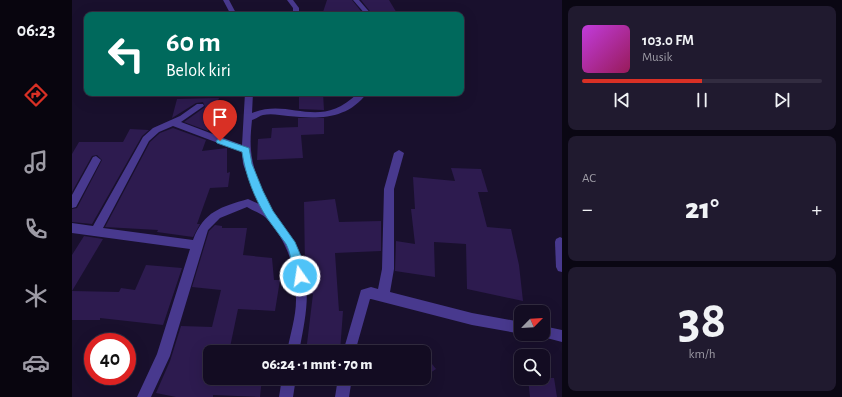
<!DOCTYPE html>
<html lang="id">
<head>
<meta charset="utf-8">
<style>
  body { margin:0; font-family:"Alegreya Sans",sans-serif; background:#201a2f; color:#f1f3f6; height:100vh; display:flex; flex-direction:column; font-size:15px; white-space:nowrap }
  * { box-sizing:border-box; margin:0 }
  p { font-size:13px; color:#9d9ba5 }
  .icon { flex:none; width:22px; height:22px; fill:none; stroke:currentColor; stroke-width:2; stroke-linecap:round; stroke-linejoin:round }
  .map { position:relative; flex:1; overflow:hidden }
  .panel { display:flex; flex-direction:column; gap:6px; padding:6px; background:#0a0713; width:280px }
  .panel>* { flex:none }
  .hud { position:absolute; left:12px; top:12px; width:380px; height:84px; border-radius:8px; box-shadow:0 4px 16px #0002,0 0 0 1px #322c40; background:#00695c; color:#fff; overflow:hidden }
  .needle { width:26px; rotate:66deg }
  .tools { position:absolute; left:442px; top:305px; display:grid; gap:8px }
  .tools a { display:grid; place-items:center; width:36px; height:36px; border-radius:8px; background:#130c22; box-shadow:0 4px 16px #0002,0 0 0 1px #322c40; font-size:20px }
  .speed { position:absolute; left:12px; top:333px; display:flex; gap:8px; font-size:20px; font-weight:700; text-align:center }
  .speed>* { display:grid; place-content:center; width:52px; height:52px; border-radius:50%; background:#130c22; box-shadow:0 4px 16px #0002,0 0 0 1px #322c40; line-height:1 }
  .speed .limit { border:6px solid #d22; background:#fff; color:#111 }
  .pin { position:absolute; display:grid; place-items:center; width:34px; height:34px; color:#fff; margin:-41px -17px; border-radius:50% 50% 50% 0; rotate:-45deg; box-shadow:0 0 4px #0007 }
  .pin .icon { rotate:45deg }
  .me { position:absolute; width:44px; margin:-22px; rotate:347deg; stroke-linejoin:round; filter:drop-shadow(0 0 3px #0008) }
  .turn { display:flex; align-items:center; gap:14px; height:84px; padding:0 16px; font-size:18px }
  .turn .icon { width:52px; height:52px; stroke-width:2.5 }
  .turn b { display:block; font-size:28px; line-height:34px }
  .big { font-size:30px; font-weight:800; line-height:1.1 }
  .panel .card { flex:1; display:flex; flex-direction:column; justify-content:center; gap:6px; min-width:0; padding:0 14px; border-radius:8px; background:#201a2f }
  .panel .dial { align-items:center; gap:0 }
  .dial b { font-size:52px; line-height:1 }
  .song { display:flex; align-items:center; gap:12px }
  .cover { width:48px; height:48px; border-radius:6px; background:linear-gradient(135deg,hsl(290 70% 55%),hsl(330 70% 35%)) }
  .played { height:4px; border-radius:2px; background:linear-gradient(90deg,#d93025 50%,#322c40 50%) }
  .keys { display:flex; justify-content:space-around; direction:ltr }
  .heat { display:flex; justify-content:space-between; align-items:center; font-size:22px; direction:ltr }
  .trip { position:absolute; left:131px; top:345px; width:228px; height:40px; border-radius:8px; background:#130c22; box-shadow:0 4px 16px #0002,0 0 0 1px #322c40; font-weight:800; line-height:40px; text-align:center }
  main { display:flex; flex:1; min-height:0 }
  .tab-bar { display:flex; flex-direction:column; width:72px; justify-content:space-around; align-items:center; background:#08050e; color:#9d9ba5 }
  .tab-bar .icon { width:28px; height:28px }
  .tab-bar .current { color:#d93025 }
  .tab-bar b { font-size:18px; color:#f1f3f6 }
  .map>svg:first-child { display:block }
  .building { fill:#2d1b4f }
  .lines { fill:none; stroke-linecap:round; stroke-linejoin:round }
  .minor { fill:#48398e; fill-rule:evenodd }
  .route { fill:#4fc3f7; stroke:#337fa1 }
</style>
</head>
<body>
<main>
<nav class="tab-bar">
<b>06:23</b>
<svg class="icon current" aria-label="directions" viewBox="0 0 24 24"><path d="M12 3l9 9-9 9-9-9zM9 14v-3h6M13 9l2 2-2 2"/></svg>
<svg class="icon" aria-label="music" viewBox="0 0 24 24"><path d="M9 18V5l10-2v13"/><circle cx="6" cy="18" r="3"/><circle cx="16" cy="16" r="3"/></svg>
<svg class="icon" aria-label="phone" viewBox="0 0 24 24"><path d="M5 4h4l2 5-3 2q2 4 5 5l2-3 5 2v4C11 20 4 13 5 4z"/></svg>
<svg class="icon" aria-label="climate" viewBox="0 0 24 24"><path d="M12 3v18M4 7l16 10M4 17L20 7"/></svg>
<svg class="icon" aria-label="car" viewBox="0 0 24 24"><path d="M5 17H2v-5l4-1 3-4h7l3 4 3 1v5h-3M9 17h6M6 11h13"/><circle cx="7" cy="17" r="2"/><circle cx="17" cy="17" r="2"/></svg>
</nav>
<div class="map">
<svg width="490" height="397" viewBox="0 0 490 397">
  <rect width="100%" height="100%" fill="#19102d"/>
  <g class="building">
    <polygon points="255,0 280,0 292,15 250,15"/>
    <polygon points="289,0 317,0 326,15 301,15"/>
    <polygon points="227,93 251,93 252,110 227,109"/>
    <polygon points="147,98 136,131 112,122 133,107 131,102 124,103 100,118 105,99"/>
    <polygon points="226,118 252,118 252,134 229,135 231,158 185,160 186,139 199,138 200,128 226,127"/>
    <polygon points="101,128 134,140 130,151 155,148 155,173 158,172 156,187 138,188 125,224 128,224 121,237 85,232 86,230 33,227 78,142 88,133"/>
    <polygon points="58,129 77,130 70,136 20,224 0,222 0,209 5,208 30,160 25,155 20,156 0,192 0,154 7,142 51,142"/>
    <polygon points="379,168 409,169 416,192 406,192 415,227 439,229 447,265 451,301 395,289 394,244 362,242 363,277 323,271 324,241 343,244 339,209 343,209 341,177 383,181"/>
    <polygon points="263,199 267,222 309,221 309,251 263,253 267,311 271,311 268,352 234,352 241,294 236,294 233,267 232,202"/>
    <polygon points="143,225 150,226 150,228 175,228 171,255 200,258 202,280 208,280 203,311 166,309 157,352 138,352 138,378 190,378 188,397 141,395 141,397 104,397 84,393 98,361 109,326 140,327 149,290 120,287 137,231"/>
    <polygon points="12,236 31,239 0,291 47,292 49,288 63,290 74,265 110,268 91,325 28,318 28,320 0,320 0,255"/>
    <polygon points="336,346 346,346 351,352 326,352 331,347"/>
    <polygon points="352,354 364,369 352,377"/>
    <polygon points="456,378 482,378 485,397 458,397"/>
  </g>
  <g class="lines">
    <g class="minor">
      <polygon points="151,0 157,0 165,15 159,15"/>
      <polygon points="215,0 221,0 227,8 227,15 221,15 221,8"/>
      <polygon points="281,0 287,0 300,15 294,15"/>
      <path d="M 173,93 L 181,93 L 180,113 C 219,97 246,132 286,93 L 295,93 C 275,120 246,119 216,116 C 208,115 199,113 191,115 C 187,116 184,119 180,120 C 179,130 178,141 179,150 C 180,168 191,195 200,210 C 212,230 224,238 231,262 C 239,295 233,320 227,352 L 215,352 C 218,335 224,317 224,300 C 225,270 215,240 194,218 C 189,213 181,211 175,207 L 148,218 L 136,230 L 98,356 L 79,397 L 65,397 L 85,354 L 118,249 L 0,233 L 0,223 L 21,226 L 71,137 L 81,128 L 108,116 L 125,104 L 131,104 L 132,106 L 109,122 L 170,145 ZM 101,126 L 170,152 L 171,164 L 187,204 L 176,199 C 149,207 132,211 121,240 L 31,228 L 77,141 L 87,132 Z"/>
      <polygon points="327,150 332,153 322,189 322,269 318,292 400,313 449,322 450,334 400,325 299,299 298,299 283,352 271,352 289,290 299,287 306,289 310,269 312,189 322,153"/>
      <polygon points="24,156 29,160 4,207 0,208 0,195 21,157"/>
      <polygon points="488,237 490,238 490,272 486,271 484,267 483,242 484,239"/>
      <polygon points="471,326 490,330 490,342 467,336 466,334 471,334"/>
      <polygon points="210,378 224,378 221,397 207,397"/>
      <polygon points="266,378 280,378 277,397 263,397"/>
    </g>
  </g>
  <path class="route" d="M 148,138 L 177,148 L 180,164 L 191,191 L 201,211 L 223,242 L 231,261 L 233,276 L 232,279 L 228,281 L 224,279 C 219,268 220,255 214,244 C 208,235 201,227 195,218 C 183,200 173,174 170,152 L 145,143 L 144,141 Z"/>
</svg>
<div class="tools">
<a><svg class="needle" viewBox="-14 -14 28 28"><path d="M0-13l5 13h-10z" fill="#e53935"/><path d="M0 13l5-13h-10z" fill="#9d9ba5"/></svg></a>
<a><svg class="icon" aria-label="search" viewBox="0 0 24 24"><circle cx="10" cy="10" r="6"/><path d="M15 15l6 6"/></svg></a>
</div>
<div class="speed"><div class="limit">40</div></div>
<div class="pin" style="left:148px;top:141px;background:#d93025"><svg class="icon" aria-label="arrive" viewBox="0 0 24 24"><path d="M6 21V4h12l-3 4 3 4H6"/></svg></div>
<svg class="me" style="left:228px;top:276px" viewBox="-20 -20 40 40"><circle r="17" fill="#4fc3f7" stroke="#fff" stroke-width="3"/><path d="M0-11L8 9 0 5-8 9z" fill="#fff"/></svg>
<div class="trip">06:24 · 1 mnt · 70 m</div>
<div class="hud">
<div class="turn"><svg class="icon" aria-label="left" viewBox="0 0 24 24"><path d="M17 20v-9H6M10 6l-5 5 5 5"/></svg><div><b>60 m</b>Belok kiri</div></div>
</div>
</div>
<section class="panel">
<div class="card">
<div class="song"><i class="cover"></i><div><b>103.0 FM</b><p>Musik</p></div></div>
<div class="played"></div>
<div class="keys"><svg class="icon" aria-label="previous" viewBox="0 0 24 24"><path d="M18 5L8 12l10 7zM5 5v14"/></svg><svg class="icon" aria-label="pause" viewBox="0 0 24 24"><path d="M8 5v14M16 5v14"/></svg><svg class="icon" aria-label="next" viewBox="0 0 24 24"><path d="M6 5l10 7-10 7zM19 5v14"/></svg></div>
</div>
<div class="card"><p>AC</p>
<div class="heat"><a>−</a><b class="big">21°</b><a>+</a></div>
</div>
<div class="card dial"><b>38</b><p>km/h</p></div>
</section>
</main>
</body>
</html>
